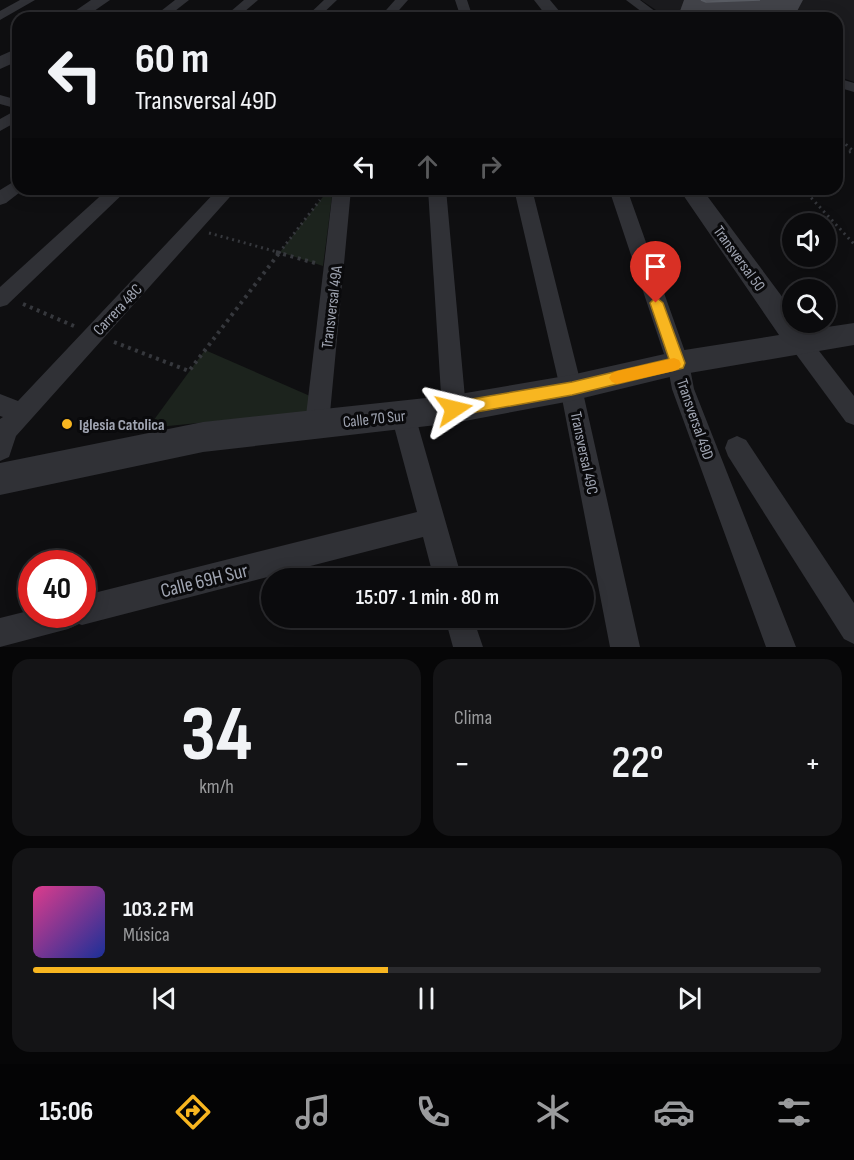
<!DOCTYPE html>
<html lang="es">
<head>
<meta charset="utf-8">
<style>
  body { margin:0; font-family:"Sofia Sans Condensed",sans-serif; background:#141416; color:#f1f3f6; height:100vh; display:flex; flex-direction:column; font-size:22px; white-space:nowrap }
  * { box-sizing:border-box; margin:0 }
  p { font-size:20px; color:#9a9b9d }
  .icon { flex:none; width:33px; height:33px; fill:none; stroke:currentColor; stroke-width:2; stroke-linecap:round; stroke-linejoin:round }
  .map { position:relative; height:647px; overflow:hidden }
  .side { display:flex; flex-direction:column; gap:12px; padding:12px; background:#060607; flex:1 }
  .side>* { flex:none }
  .banner { position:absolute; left:12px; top:12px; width:831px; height:183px; border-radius:18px; box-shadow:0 3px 15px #0003,0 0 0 2px #2b2b2e; background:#0b0b0d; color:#f1f3f6; overflow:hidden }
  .fabs { position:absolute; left:782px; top:213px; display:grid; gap:12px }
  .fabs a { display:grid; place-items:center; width:54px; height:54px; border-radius:50%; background:#0b0b0d; box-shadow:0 3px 15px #0003,0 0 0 2px #2b2b2e; font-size:30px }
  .speed { position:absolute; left:18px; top:550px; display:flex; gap:12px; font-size:30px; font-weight:700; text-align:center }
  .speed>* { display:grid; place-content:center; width:78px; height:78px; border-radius:50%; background:#0b0b0d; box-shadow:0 3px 15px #0003,0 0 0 2px #2b2b2e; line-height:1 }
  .speed .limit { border:9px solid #d22; background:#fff; color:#111 }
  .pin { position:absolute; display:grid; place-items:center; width:51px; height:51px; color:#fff; margin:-62px -26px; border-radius:50% 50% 50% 0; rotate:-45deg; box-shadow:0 0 6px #0007 }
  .pin .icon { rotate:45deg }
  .me { position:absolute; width:66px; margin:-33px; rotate:80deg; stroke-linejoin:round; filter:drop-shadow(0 0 4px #0008) }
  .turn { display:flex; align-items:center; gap:21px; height:126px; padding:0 24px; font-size:27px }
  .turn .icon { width:78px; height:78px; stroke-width:2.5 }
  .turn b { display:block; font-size:42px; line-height:51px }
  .lanes { display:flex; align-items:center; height:57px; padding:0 24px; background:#0003; justify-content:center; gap:30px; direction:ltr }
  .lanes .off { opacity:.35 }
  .big { font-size:45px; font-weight:600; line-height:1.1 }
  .side .tile { flex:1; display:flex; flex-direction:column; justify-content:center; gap:9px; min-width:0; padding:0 21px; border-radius:18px; background:#141416 }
  .side .dial { align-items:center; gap:0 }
  .dial b { font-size:78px; line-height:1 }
  .song { display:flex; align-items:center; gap:18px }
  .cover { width:72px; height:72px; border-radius:9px; background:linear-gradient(135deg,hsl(330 70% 55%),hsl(230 70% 35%)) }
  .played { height:6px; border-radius:3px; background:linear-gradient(90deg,#f8b620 45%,#2b2b2e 45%) }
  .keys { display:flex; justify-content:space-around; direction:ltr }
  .heat { display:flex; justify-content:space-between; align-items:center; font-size:33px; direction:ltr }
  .side .tiles { flex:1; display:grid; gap:12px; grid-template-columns:1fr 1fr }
  .tile:last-child { grid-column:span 2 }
  .trip { position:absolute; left:261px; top:568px; width:333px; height:60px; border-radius:30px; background:#0b0b0d; box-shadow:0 3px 15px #0003,0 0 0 2px #2b2b2e; font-weight:600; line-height:60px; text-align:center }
  .tabs { display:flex; height:96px; justify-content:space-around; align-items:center; background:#040405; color:#9a9b9d }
  .tabs .icon { width:42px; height:42px }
  .tabs .selected { color:#f8b620 }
  .tabs b { font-size:27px; color:#f1f3f6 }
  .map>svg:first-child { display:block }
  .built { fill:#1b1b1e }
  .green { fill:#1c231d }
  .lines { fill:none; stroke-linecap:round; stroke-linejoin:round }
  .path-far1 { stroke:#36383d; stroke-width:3; stroke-dasharray:2 4; stroke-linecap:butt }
  .path { stroke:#36383d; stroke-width:4; stroke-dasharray:3 4.5; stroke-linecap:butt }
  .minor { fill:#303136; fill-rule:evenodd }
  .tertiary { fill:#303136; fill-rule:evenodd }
  .wall { fill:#424349 }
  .building { fill:#4c4e54; stroke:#595c63; stroke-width:1.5 }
  .route { fill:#f8b620; stroke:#a17615; stroke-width:1.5 }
  .slow { fill:#f59e0b }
  .poi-dot { fill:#f8b620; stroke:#0a0a0c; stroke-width:2 }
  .labels { text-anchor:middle; stroke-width:6; stroke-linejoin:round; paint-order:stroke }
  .street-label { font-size:16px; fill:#a0a5b2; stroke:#0a0a0c }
  .poi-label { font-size:16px; font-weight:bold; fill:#a0a5b2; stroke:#0a0a0c; text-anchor:start }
  .near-street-label { font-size:20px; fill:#a0a5b2; stroke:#0a0a0c }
</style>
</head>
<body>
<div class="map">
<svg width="854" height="647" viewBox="0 0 854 647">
  <rect width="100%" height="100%" fill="#0f0f11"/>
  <polygon class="built" points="641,0 854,0 854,82 837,76 837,18 668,18"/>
  <g class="green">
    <polygon points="329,189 333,189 323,266 280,252"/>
    <polygon points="205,350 310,396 309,412 148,428"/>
  </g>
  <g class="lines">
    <g class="path-far1">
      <polyline points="837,136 854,152"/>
      <polyline points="837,154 854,151"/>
      <polyline points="803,189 854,244"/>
      <polyline points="209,233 281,253"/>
      <polyline points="279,253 320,200"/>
    </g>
    <g class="path">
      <polyline points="276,252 315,263"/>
      <polyline points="23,304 74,326"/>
      <polyline points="114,342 189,371 280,252"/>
    </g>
    <g class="minor">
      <polygon points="20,0 35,0 0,20 0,11"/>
      <polygon points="175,0 189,0 166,18 152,18"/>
      <polygon points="244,0 258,0 237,18 223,18"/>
      <polygon points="324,0 337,0 318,18 305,18"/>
      <polygon points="395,0 408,0 392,18 379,18"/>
      <polygon points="455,0 467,0 473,18 461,18"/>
      <polygon points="626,0 640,0 664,18 650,18"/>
      <polygon points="837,78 854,83 854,92 837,87"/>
      <polygon points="0,95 18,100 18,121 0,131 0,119 18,109 0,104"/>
      <polygon points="18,179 18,189 24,189 6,203 0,205 0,190"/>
      <polygon points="108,189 128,189 7,305 0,307 0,287"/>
      <polygon points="218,189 237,189 16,436 9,457 0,461 0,419 3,417 0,416 0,394 18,401"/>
      <polygon points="333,189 351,189 329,424 325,432 317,435 309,432 305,424"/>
      <polygon points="428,189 446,189 466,409 462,417 454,420 446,417 442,409"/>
      <polygon points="514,189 532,189 582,388 640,647 610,647 560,388"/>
      <polygon points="609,189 627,189 689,363 694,389 796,647 766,647 672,389 667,363"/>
      <polygon points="801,335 809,338 854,396 854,425 846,422 793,350 790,344 793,338"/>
      <polygon points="403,404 411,407 415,415 462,579 434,579 423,537 82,625 79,624 68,629 0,647 0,618 32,610 32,615 82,615 82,596 417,512 391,415 395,407"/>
      <polygon points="737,436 746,440 854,603 854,644 844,639 728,456 725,448 728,440"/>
      <polygon points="445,618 473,618 483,647 453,647"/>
    </g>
    <g class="tertiary">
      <polygon points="91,0 110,0 84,18 65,18"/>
      <polygon points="534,0 550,0 565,18 548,18"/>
      <polygon points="18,48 18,61 0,69 0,56"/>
      <polygon points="679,189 702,189 792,310 792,322 801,322 807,330 854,323 854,345 678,375 571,401 454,423 203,452 0,495 0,463 203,422 454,395 571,375 678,351 779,335"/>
    </g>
  </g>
  <polygon class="wall" points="684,0 803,0 795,15 699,18 680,11"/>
  <polygon class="building" points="701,0 760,0 706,2"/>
  <polygon class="route" points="656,297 663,303 685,363 683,368 572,395 454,416 449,414 446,409 449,404 454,402 572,382 669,359 650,303"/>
  <polygon class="slow" points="674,358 679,360 681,364 679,369 674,371 617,384 612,382 609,378 612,373 617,371"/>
  <circle class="poi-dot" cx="67" cy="424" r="6"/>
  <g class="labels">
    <g class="street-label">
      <text transform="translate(740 258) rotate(54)" y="6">Transversal 50</text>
      <text transform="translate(331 307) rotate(-83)" y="6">Transversal 49A</text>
      <text transform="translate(117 309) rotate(-47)" y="6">Carrera 48C</text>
      <text transform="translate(374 418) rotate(-6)" y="6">Calle 70 Sur</text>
      <text transform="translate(696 419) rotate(71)" y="6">Transversal 49D</text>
      <text transform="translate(585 453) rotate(78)" y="6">Transversal 49C</text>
    </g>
    <g class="poi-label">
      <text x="79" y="430">Iglesia Catolica</text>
    </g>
    <g class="near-street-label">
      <text transform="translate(204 580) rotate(-14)" y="7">Calle 69H Sur</text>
    </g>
  </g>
</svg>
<div class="fabs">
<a><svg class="icon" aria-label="sound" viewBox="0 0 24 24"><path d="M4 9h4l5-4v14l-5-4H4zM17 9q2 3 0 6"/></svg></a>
<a><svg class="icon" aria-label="search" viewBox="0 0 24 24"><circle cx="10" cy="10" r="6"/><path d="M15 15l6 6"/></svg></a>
</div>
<div class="speed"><div class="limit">40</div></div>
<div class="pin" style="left:656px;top:303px;background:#d93025"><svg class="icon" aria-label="arrive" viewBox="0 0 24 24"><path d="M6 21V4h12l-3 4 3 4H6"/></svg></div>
<svg class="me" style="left:454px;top:409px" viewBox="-20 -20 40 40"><path d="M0-17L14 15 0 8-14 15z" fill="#f8b620" stroke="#fff" stroke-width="4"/></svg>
<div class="trip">15:07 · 1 min · 80 m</div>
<div class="banner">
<div class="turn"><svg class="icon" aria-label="left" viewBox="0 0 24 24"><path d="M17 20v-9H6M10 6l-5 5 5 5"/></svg><div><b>60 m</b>Transversal 49D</div></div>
<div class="lanes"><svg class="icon" aria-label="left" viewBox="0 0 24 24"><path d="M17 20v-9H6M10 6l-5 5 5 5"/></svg><svg class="icon off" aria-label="ahead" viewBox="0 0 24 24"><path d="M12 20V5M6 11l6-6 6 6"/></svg><svg class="icon off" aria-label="right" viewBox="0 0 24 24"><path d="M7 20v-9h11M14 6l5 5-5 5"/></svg></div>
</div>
</div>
<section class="side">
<div class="tiles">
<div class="tile dial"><b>34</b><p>km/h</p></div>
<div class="tile"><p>Clima</p>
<div class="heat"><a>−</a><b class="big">22°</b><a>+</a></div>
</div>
<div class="tile">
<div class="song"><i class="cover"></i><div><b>103.2 FM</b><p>Música</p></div></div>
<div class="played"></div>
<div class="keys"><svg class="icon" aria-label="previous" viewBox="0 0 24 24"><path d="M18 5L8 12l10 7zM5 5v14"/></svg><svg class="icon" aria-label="pause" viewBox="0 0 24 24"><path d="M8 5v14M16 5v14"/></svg><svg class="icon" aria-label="next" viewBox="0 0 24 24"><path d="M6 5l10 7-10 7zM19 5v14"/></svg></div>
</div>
</div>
</section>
<nav class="tabs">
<b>15:06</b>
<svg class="icon selected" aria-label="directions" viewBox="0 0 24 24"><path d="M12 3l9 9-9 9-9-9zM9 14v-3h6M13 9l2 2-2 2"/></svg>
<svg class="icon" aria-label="music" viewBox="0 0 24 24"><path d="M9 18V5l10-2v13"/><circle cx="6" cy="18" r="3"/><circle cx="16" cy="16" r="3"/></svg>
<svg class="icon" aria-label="phone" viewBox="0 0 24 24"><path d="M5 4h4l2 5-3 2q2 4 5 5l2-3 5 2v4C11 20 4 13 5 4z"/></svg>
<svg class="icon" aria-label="climate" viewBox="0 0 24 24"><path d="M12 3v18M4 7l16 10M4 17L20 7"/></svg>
<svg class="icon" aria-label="car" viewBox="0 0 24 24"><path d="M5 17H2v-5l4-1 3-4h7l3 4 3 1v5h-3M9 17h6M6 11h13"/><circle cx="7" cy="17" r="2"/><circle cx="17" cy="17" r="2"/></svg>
<svg class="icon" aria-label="filters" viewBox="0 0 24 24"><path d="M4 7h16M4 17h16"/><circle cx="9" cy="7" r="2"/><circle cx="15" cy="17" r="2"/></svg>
</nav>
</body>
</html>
